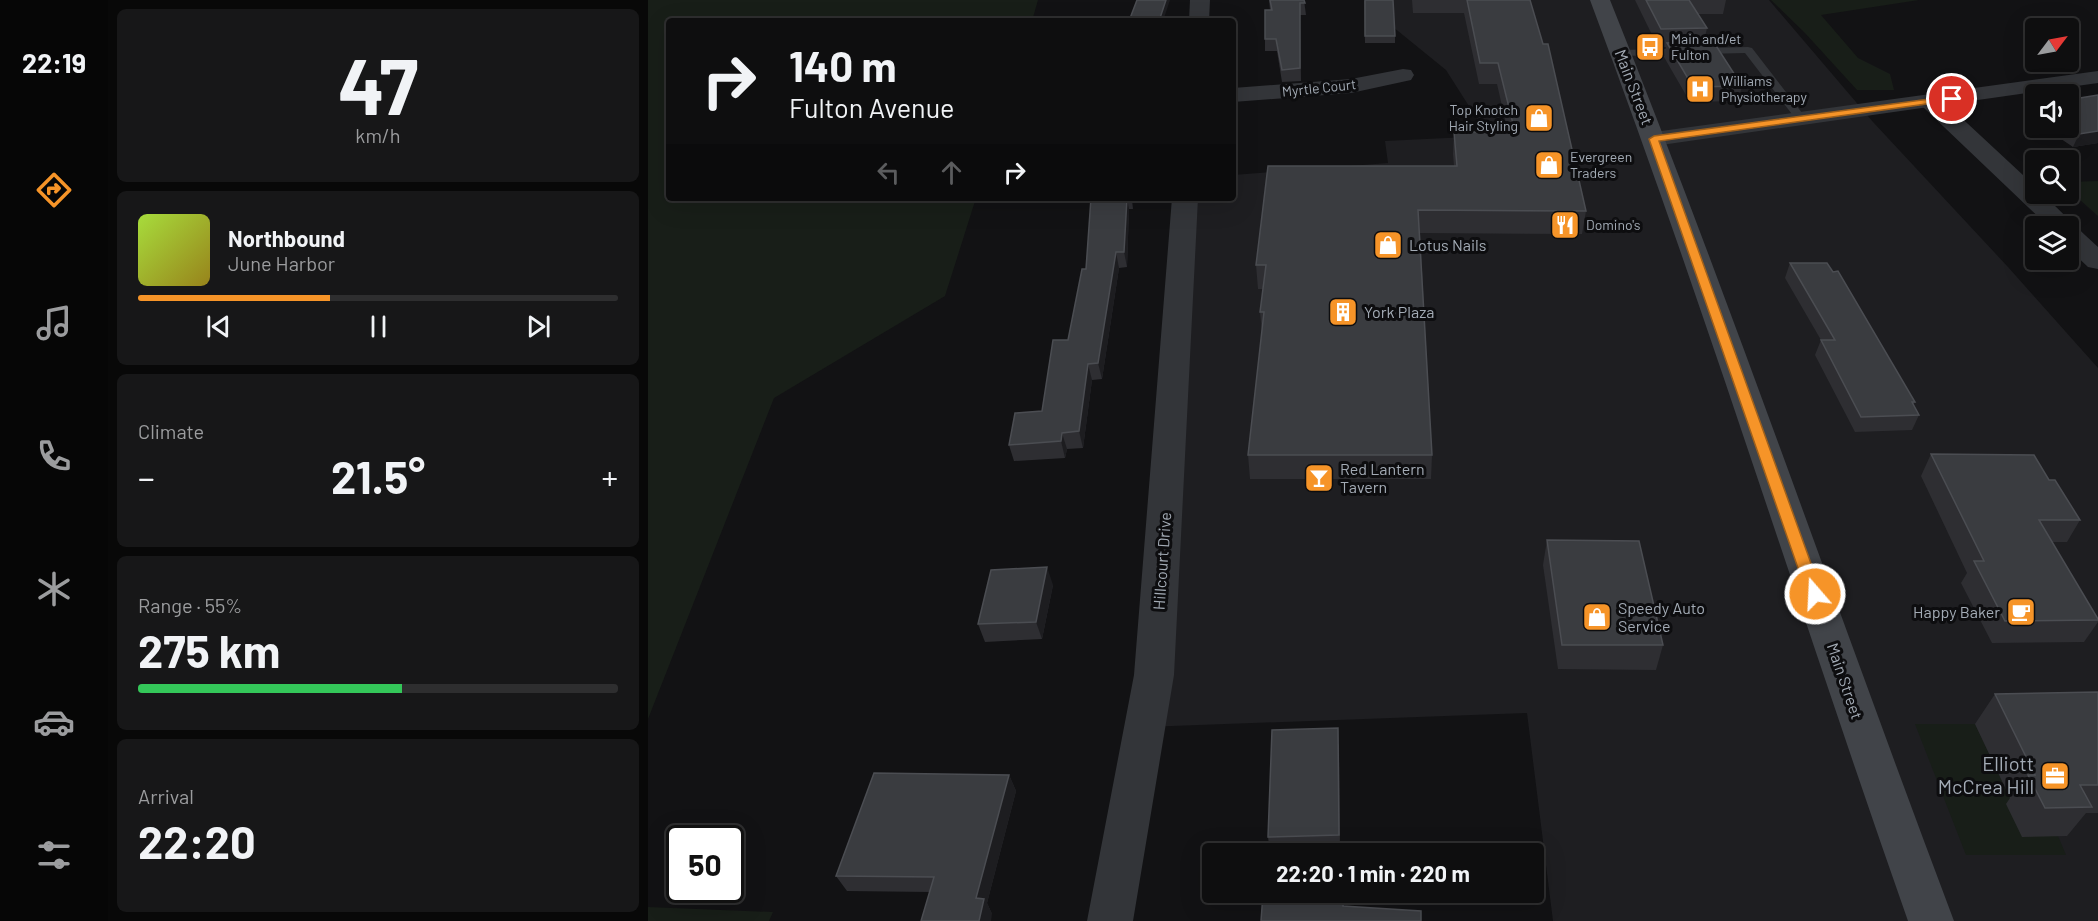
<!DOCTYPE html>
<html lang="en">
<head>
<meta charset="utf-8">
<style>
  body { margin:0; font-family:Barlow,sans-serif; background:#171718; color:#f1f3f6; height:100vh; display:flex; flex-direction:column; font-size:22px; white-space:nowrap }
  * { box-sizing:border-box; margin:0 }
  p { font-size:20px; color:#9b9c9e }
  .icon { flex:none; width:33px; height:33px; fill:none; stroke:currentColor; stroke-width:2; stroke-linecap:round; stroke-linejoin:round }
  .map { position:relative; flex:1; overflow:hidden }
  .sheet { display:flex; flex-direction:column; gap:9px; padding:9px; background:#080808; width:540px }
  .sheet>* { flex:none }
  .guide { position:absolute; left:18px; top:18px; width:570px; height:183px; border-radius:6px; box-shadow:0 6px 24px #0002,0 0 0 2px #2e2e2f; background:#0e0e0f; color:#f1f3f6; overflow:hidden }
  .needle { width:39px; rotate:58deg }
  .controls { position:absolute; left:1377px; top:18px; display:grid; gap:12px }
  .controls a { display:grid; place-items:center; width:54px; height:54px; border-radius:6px; background:#0e0e0f; box-shadow:0 6px 24px #0002,0 0 0 2px #2e2e2f; font-size:30px }
  .speed { position:absolute; left:18px; top:825px; display:flex; gap:12px; font-size:30px; font-weight:700; text-align:center }
  .speed>* { display:grid; place-content:center; width:78px; height:78px; border-radius:50%; background:#0e0e0f; box-shadow:0 6px 24px #0002,0 0 0 2px #2e2e2f; line-height:1 }
  .speed .limit { border:3px solid #111; border-radius:9px; background:#fff; color:#111 }
  .pin { position:absolute; display:grid; place-items:center; width:51px; height:51px; color:#fff; margin:-26px; border:3px solid #fff; border-radius:50%; box-shadow:0 2px 6px #0007 }
  .me { position:absolute; width:66px; margin:-33px; rotate:341deg; stroke-linejoin:round; filter:drop-shadow(0 0 4px #0008) }
  .turn { display:flex; align-items:center; gap:21px; height:126px; padding:0 24px; font-size:27px }
  .turn .icon { width:78px; height:78px; stroke-width:2.5 }
  .turn b { display:block; font-size:42px; line-height:51px }
  .lanes { display:flex; align-items:center; height:57px; padding:0 24px; background:#0003; justify-content:center; gap:30px; direction:ltr }
  .lanes .off { opacity:.35 }
  .big { font-size:45px; font-weight:700; line-height:1.1 }
  .sheet .card { flex:1; display:flex; flex-direction:column; justify-content:center; gap:9px; min-width:0; padding:0 21px; border-radius:9px; background:#171718 }
  .sheet .dial { align-items:center; gap:0 }
  .dial b { font-size:78px; line-height:1 }
  .song { display:flex; align-items:center; gap:18px }
  .cover { width:72px; height:72px; border-radius:9px; background:linear-gradient(135deg,hsl(80 70% 55%),hsl(50 70% 35%)) }
  .played { height:6px; border-radius:3px; background:linear-gradient(90deg,#f69428 40%,#2e2e2f 40%) }
  .keys { display:flex; justify-content:space-around; direction:ltr }
  .heat { display:flex; justify-content:space-between; align-items:center; font-size:33px; direction:ltr }
  .charge { height:9px; border-radius:4px; background:linear-gradient(90deg,#34c759 55%,#2e2e2f 0) }
  .trip { position:absolute; left:554px; top:843px; width:342px; height:60px; border-radius:6px; background:#0e0e0f; box-shadow:0 6px 24px #0002,0 0 0 2px #2e2e2f; font-weight:700; line-height:60px; text-align:center }
  main { display:flex; flex:1; min-height:0 }
  .tabs { display:flex; flex-direction:column; width:108px; justify-content:space-around; align-items:center; background:#060606; color:#9b9c9e }
  .tabs .icon { width:42px; height:42px }
  .tabs .selected { color:#f69428 }
  .tabs b { font-size:27px; color:#f1f3f6 }
  .map>svg:first-child { display:block }
  .built { fill:#1e1e21 }
  .green { fill:#181e18 }
  .lines { fill:none; stroke-linecap:round; stroke-linejoin:round }
  .service { fill:#333539; fill-rule:evenodd }
  .minor { fill:#333539; fill-rule:evenodd }
  .tertiary { fill:#333539; fill-rule:evenodd }
  .secondary { fill:#414449; fill-rule:evenodd }
  .wall { fill:#2e2e32 }
  .shaded-wall { fill:#1d1d20 }
  .building { fill:#3a3c40; stroke:#4b4d52; stroke-width:1.5 }
  .route { fill:#f69428; stroke:#a0601a; stroke-width:1.5 }
  .labels { text-anchor:middle; stroke-width:6; stroke-linejoin:round; paint-order:stroke }
  .far-poi-label { font-size:14px; fill:#a3abb5; stroke:#0d0d0f; text-anchor:start }
  .far-street-label { font-size:14px; fill:#a3abb5; stroke:#0d0d0f }
  .street-label { font-size:16px; fill:#a3abb5; stroke:#0d0d0f }
  .poi-label { font-size:16px; fill:#a3abb5; stroke:#0d0d0f; text-anchor:start }
  .near-poi-label { font-size:20px; fill:#a3abb5; stroke:#0d0d0f; text-anchor:end }
</style>
</head>
<body>
<main>
<nav class="tabs">
<b>22:19</b>
<svg class="icon selected" aria-label="directions" viewBox="0 0 24 24"><path d="M12 3l9 9-9 9-9-9zM9 14v-3h6M13 9l2 2-2 2"/></svg>
<svg class="icon" aria-label="music" viewBox="0 0 24 24"><path d="M9 18V5l10-2v13"/><circle cx="6" cy="18" r="3"/><circle cx="16" cy="16" r="3"/></svg>
<svg class="icon" aria-label="phone" viewBox="0 0 24 24"><path d="M5 4h4l2 5-3 2q2 4 5 5l2-3 5 2v4C11 20 4 13 5 4z"/></svg>
<svg class="icon" aria-label="climate" viewBox="0 0 24 24"><path d="M12 3v18M4 7l16 10M4 17L20 7"/></svg>
<svg class="icon" aria-label="car" viewBox="0 0 24 24"><path d="M5 17H2v-5l4-1 3-4h7l3 4 3 1v5h-3M9 17h6M6 11h13"/><circle cx="7" cy="17" r="2"/><circle cx="17" cy="17" r="2"/></svg>
<svg class="icon" aria-label="filters" viewBox="0 0 24 24"><path d="M4 7h16M4 17h16"/><circle cx="9" cy="7" r="2"/><circle cx="15" cy="17" r="2"/></svg>
</nav>
<section class="sheet">
<div class="card dial"><b>47</b><p>km/h</p></div>
<div class="card">
<div class="song"><i class="cover"></i><div><b>Northbound</b><p>June Harbor</p></div></div>
<div class="played"></div>
<div class="keys"><svg class="icon" aria-label="previous" viewBox="0 0 24 24"><path d="M18 5L8 12l10 7zM5 5v14"/></svg><svg class="icon" aria-label="pause" viewBox="0 0 24 24"><path d="M8 5v14M16 5v14"/></svg><svg class="icon" aria-label="next" viewBox="0 0 24 24"><path d="M6 5l10 7-10 7zM19 5v14"/></svg></div>
</div>
<div class="card"><p>Climate</p>
<div class="heat"><a>−</a><b class="big">21.5°</b><a>+</a></div>
</div>
<div class="card"><p>Range · 55%</p><b class="big">275 km</b><div class="charge"></div></div>
<div class="card"><p>Arrival</p><b class="big">22:20</b></div>
</section>
<div class="map">
<svg width="1450" height="921" viewBox="0 0 1450 921">
  <rect width="100%" height="100%" fill="#121214"/>
  <polygon class="built" points="728,0 1121,0 1225,122 1360,267 1450,368 1450,921 905,921 879,713 497,727 537,198 585,198 585,175 740,163 737,141 840,136 798,70 734,18"/>
  <g class="green">
    <polygon points="0,0 390,0 384,21 21,21 21,198 328,198 297,296 126,398 0,719"/>
    <polygon points="1123,0 1271,0 1173,15 1210,58 1242,74 1246,90 1209,90 1157,33"/>
    <polygon points="1450,181 1450,216 1421,190 1420,182"/>
    <polygon points="1267,724 1327,724 1365,804 1410,836 1418,855 1318,855"/>
    <polygon points="0,907 125,912 121,921 0,921"/>
  </g>
  <g class="lines">
    <polygon class="service" points="1100,47 1104,48 1158,118 1158,122 1150,122 1097,53 973,56 968,53 973,50"/>
    <g class="minor">
      <polygon points="542,0 562,0 561,21 541,21"/>
      <polygon points="755,69 763,70 766,75 763,80 703,93 585,102 585,88 703,79"/>
      <path d="M 1283,95 L 1291,97 L 1388,187 L 1388,194 L 1394,194 C 1414,212 1430,229 1450,247 L 1450,269 L 1440,267 L 1420,248 L 1420,226 L 1400,226 L 1275,107 L 1272,102 L 1275,97 Z"/>
      <polygon points="524,198 550,198 526,675 485,921 439,921 486,675"/>
    </g>
    <polygon class="tertiary" points="1450,71 1450,83 1006,146 998,144 994,139 998,134 1006,132"/>
    <path class="secondary" d="M 942,0 L 962,0 C 1084,304 1190,614 1306,921 L 1260,921 C 1152,614 1056,304 942,0 Z"/>
  </g>
  <g class="wall">
    <polygon points="621,0 656,0 658,15 652,15 653,81 634,82 629,51 617,51 617,39 622,10"/>
    <polygon points="716,0 747,36 747,43 717,43"/>
    <polygon points="764,0 882,0 938,211 934,234 772,233 784,455 783,479 602,479 600,455 614,332 612,312 615,289 610,289 608,265 806,166 805,154 806,132 860,132 849,84 831,84 816,13 765,13"/>
    <polygon points="987,0 1078,0 1075,14 1050,14 1059,28 1056,42 1094,86 1090,101 1042,102 1016,57 1018,47 1010,47"/>
    <polygon points="1450,95 1450,143 1425,147 1397,128 1420,128"/>
    <polygon points="1387,105 1388,105 1388,121 1382,117"/>
    <polygon points="443,198 485,198 485,209 481,209 479,267 471,268 454,379 444,380 435,448 419,449 417,458 366,461 361,445 394,411 420,340 438,269"/>
    <polygon points="1142,263 1267,402 1265,405 1271,415 1264,430 1207,432 1167,355 1173,340 1137,278"/>
    <polygon points="1283,454 1401,480 1432,520 1419,542 1404,542 1450,619 1450,622 1436,642 1344,643 1313,583 1319,573 1273,476"/>
    <polygon points="899,540 1015,645 1008,670 910,669 895,565"/>
    <polygon points="405,585 394,639 337,642 330,624"/>
    <polygon points="1450,692 1450,813 1438,813 1419,836 1374,837 1358,804 1362,798 1327,724 1347,694"/>
    <polygon points="691,744 692,851 622,853 620,837"/>
    <polygon points="361,775 368,791 339,903 344,914 282,892 199,891 188,876"/>
  </g>
  <g class="shaded-wall">
    <polygon points="518,0 522,0 515,21 511,21"/>
    <polygon points="1450,131 1450,143 1425,147 1431,134"/>
    <polygon points="479,198 481,209 479,267 476,252"/>
    <polygon points="483,198 485,198 485,209"/>
    <polygon points="468,252 471,268 454,379 450,363"/>
    <polygon points="440,364 444,380 435,448 431,431"/>
    <polygon points="414,433 419,449 417,458 413,441"/>
    <polygon points="399,567 405,585 394,639 388,622"/>
    <polygon points="361,775 368,791 339,903 344,914 343,921 331,921 328,898"/>
  </g>
  <g class="building">
    <polygon points="489,0 518,0 511,21 481,21"/>
    <polygon points="622,0 656,0 657,3 652,3 652,68 634,70 628,39 617,39 617,10 624,10"/>
    <polygon points="717,0 745,0 747,36 717,36"/>
    <polygon points="819,0 882,0 895,44 900,44 938,211 770,210 784,455 600,455 616,312 612,312 618,265 608,265 620,166 809,166 806,132 867,132 850,63 832,63"/>
    <polygon points="998,0 1041,0 1059,28 1013,29"/>
    <polygon points="1065,41 1094,86 1045,87 1019,43"/>
    <polygon points="1450,95 1450,131 1431,134 1420,127 1420,100"/>
    <polygon points="443,198 479,198 476,252 468,252 450,363 440,364 431,431 414,433 413,441 361,445 367,413 394,411 405,340 420,340 434,269 438,269"/>
    <polygon points="1142,263 1179,263 1185,272 1190,271 1267,402 1264,402 1271,415 1213,417 1173,340 1187,340"/>
    <polygon points="1283,454 1386,455 1401,480 1407,480 1432,520 1391,520 1450,619 1450,620 1357,621 1326,561 1336,561"/>
    <polygon points="899,540 991,541 1015,645 914,645"/>
    <polygon points="399,567 388,622 330,624 343,570"/>
    <polygon points="1450,692 1450,785 1432,785 1444,807 1397,808 1380,775 1387,775 1347,694"/>
    <polygon points="690,728 691,835 620,837 624,730"/>
    <polygon points="226,773 361,775 328,898 336,899 331,921 273,921 286,877 188,876"/>
    <polygon points="615,894 696,895 695,906 773,911 773,921 613,921"/>
  </g>
  <polygon class="route" points="1304,96 1307,97 1307,100 1011,141 1174,594 1172,598 1161,598 1159,594 1001,139 1006,136"/>
  <defs>
    <g id="bus-square" transform="scale(1.5)"><rect x="-9" y="-9" width="18" height="18" rx="4" fill="#f69428" stroke="#0d0d0f"/><path d="M-5-6H5V4H4V6H2V4H-2V6H-4V4H-5ZM-3.5-4V0h7V-4ZM-3.5 1.2v1.5H-2V1.2ZM2 1.2v1.5H3.5V1.2Z" fill="#fff"/></g>
    <g id="hospital-square" transform="scale(1.5)"><rect x="-9" y="-9" width="18" height="18" rx="4" fill="#f69428" stroke="#0d0d0f"/><path d="M-5-5h3v3.5h4V-5h3V5h-3V1.5h-4V5h-3Z" fill="#fff"/></g>
    <g id="shop-square" transform="scale(1.5)"><rect x="-9" y="-9" width="18" height="18" rx="4" fill="#f69428" stroke="#0d0d0f"/><path d="M-5-2.5h2.3a2.7 3.5 0 0 1 5.4 0H5L5.5 6h-11ZM-1.5-2.5h3a1.5 2.3 0 0 0-3 0Z" fill="#fff"/></g>
    <g id="restaurant-square" transform="scale(1.5)"><rect x="-9" y="-9" width="18" height="18" rx="4" fill="#f69428" stroke="#0d0d0f"/><path d="M-5-6h1v4h1v-4h1v4h1v-4h1v5L-1.5 .5V6h-2V.5L-5-1ZM5-6V6H3V1.5H1.5Q1.5-4 5-6Z" fill="#fff"/></g>
    <g id="building-square" transform="scale(1.5)"><rect x="-9" y="-9" width="18" height="18" rx="4" fill="#f69428" stroke="#0d0d0f"/><path d="M-4-6H4V6H1V3H-1V6H-4ZM-2.5-4.3h1.7v1.8h-1.7ZM.8-4.3h1.7v1.8H.8ZM-2.5-1h1.7V.8h-1.7ZM.8-1h1.7V.8H.8Z" fill="#fff"/></g>
    <g id="bar-square" transform="scale(1.5)"><rect x="-9" y="-9" width="18" height="18" rx="4" fill="#f69428" stroke="#0d0d0f"/><path d="M-6-5H6L.8 .8V4.5H3.5V6h-7V4.5H-.8V.8Z" fill="#fff"/></g>
    <g id="cafe-square" transform="scale(1.5)"><rect x="-9" y="-9" width="18" height="18" rx="4" fill="#f69428" stroke="#0d0d0f"/><path d="M-5.5-4.5H6V0H3Q3 3.5 0 3.5H-2.5Q-5.5 3.5-5.5 0ZM3-3.2v2h1.7v-2ZM-6 4.5H4V6H-6Z" fill="#fff"/></g>
    <g id="office-square" transform="scale(1.5)"><rect x="-9" y="-9" width="18" height="18" rx="4" fill="#f69428" stroke="#0d0d0f"/><path d="M-6-3h4V-5.5h4V-3h4V5H-6ZM-1-4.5V-3h2v-1.5ZM-6 0V1H6V0Z" fill="#fff"/></g>
  </defs>
  <g fill-rule="evenodd">
    <use href="#bus-square" x="1002" y="47"/>
    <use href="#hospital-square" x="1052" y="89"/>
    <use href="#shop-square" x="891" y="118"/>
    <use href="#shop-square" x="901" y="165"/>
    <use href="#restaurant-square" x="917" y="225"/>
    <use href="#shop-square" x="740" y="245"/>
    <use href="#building-square" x="695" y="312"/>
    <use href="#bar-square" x="671" y="478"/>
    <use href="#cafe-square" x="1373" y="612"/>
    <use href="#shop-square" x="949" y="617"/>
    <use href="#office-square" x="1407" y="776"/>
  </g>
  <g class="labels">
    <g class="far-poi-label">
      <text x="1023" y="44">Main and/et<tspan x="1023" dy="16">Fulton</tspan></text>
      <text x="1073" y="86">Williams<tspan x="1073" dy="16">Physiotherapy</tspan></text>
      <text x="870" y="115" text-anchor="end">Top Knotch<tspan x="870" dy="16">Hair Styling</tspan></text>
      <text x="922" y="162">Evergreen<tspan x="922" dy="16">Traders</tspan></text>
      <text x="938" y="230">Domino's</text>
    </g>
    <g class="far-street-label">
      <text transform="translate(671 88) rotate(-6)" y="5">Myrtle Court</text>
    </g>
    <g class="street-label">
      <text transform="translate(986 87) rotate(69)" y="6">Main Street</text>
      <text transform="translate(514 561) rotate(-86)" y="6">Hillcourt Drive</text>
      <text transform="translate(1197 681) rotate(71)" y="6">Main Street</text>
    </g>
    <g class="poi-label">
      <text x="761" y="251">Lotus Nails</text>
      <text x="716" y="318">York Plaza</text>
      <text x="692" y="475">Red Lantern<tspan x="692" dy="18">Tavern</tspan></text>
      <text x="970" y="614">Speedy Auto<tspan x="970" dy="18">Service</tspan></text>
      <text x="1352" y="618" text-anchor="end">Happy Baker</text>
    </g>
    <g class="near-poi-label">
      <text x="1386" y="771">Elliott<tspan x="1386" dy="23">McCrea Hill</tspan></text>
    </g>
  </g>
</svg>
<div class="controls">
<a><svg class="needle" viewBox="-14 -14 28 28"><path d="M0-13l5 13h-10z" fill="#e53935"/><path d="M0 13l5-13h-10z" fill="#9b9c9e"/></svg></a>
<a><svg class="icon" aria-label="sound" viewBox="0 0 24 24"><path d="M4 9h4l5-4v14l-5-4H4zM17 9q2 3 0 6"/></svg></a>
<a><svg class="icon" aria-label="search" viewBox="0 0 24 24"><circle cx="10" cy="10" r="6"/><path d="M15 15l6 6"/></svg></a>
<a><svg class="icon" aria-label="layers" viewBox="0 0 24 24"><path d="M12 4l9 5-9 5-9-5zM3 14l9 5 9-5"/></svg></a>
</div>
<div class="speed"><div class="limit">50</div></div>
<div class="pin" style="left:1304px;top:99px;background:#d93025"><svg class="icon" aria-label="arrive" viewBox="0 0 24 24"><path d="M6 21V4h12l-3 4 3 4H6"/></svg></div>
<svg class="me" style="left:1167px;top:594px" viewBox="-20 -20 40 40"><circle r="17" fill="#f69428" stroke="#fff" stroke-width="3"/><path d="M0-11L8 9 0 5-8 9z" fill="#fff"/></svg>
<div class="trip">22:20 · 1 min · 220 m</div>
<div class="guide">
<div class="turn"><svg class="icon" aria-label="right" viewBox="0 0 24 24"><path d="M7 20v-9h11M14 6l5 5-5 5"/></svg><div><b>140 m</b>Fulton Avenue</div></div>
<div class="lanes"><svg class="icon off" aria-label="left" viewBox="0 0 24 24"><path d="M17 20v-9H6M10 6l-5 5 5 5"/></svg><svg class="icon off" aria-label="ahead" viewBox="0 0 24 24"><path d="M12 20V5M6 11l6-6 6 6"/></svg><svg class="icon" aria-label="right" viewBox="0 0 24 24"><path d="M7 20v-9h11M14 6l5 5-5 5"/></svg></div>
</div>
</div>
</main>
</body>
</html>
